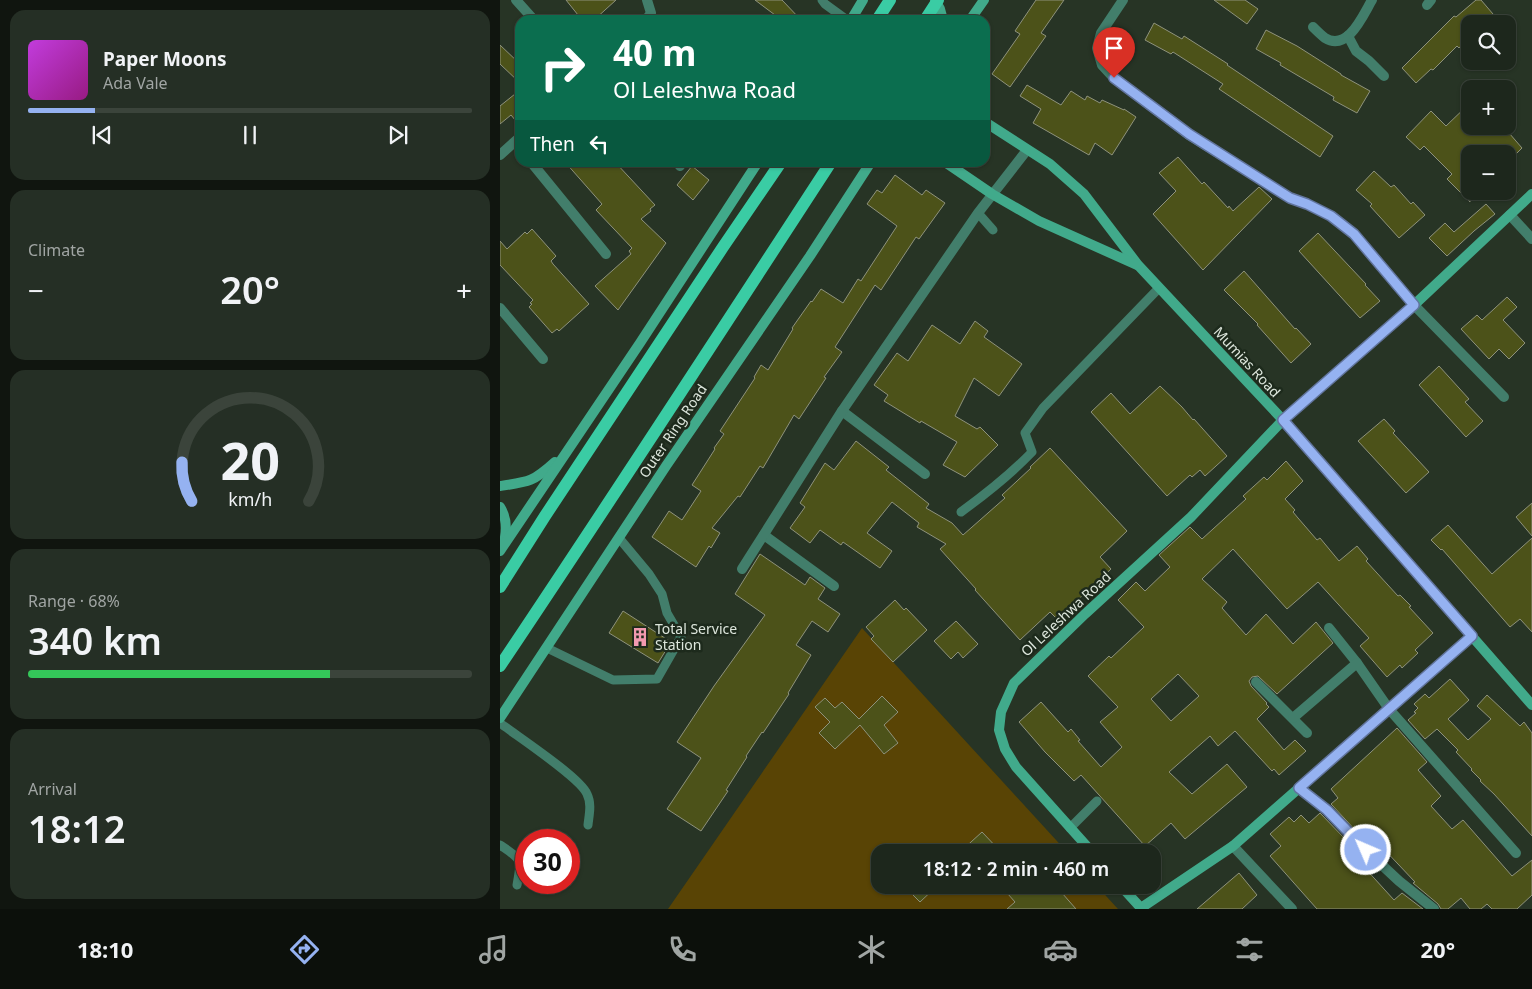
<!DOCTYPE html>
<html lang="en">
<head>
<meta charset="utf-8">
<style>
  body { margin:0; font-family:"Noto Sans",sans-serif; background:#252f25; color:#f1f3f6; height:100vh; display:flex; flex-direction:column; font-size:19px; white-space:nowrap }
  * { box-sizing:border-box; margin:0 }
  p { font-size:16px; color:#a0a5a3 }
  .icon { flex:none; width:28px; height:28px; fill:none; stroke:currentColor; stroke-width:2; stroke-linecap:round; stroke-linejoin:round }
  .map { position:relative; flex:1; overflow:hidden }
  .sheet { display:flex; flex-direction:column; gap:10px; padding:10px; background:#10150f; width:500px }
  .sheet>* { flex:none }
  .top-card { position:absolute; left:15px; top:15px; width:475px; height:152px; border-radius:15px; box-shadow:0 1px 4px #0004,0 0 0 1px #3b443b; background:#0b6e4f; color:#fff; overflow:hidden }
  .fabs { position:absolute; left:961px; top:15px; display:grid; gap:10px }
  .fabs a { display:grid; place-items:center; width:55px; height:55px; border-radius:10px; background:#1d271c; box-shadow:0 1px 4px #0004,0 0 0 1px #3b443b; font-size:25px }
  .speed { position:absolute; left:15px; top:829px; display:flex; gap:10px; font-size:25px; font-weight:700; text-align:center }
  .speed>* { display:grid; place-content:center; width:65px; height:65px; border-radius:50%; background:#1d271c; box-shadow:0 1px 4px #0004,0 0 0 1px #3b443b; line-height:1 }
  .speed .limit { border:8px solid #d22; background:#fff; color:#111 }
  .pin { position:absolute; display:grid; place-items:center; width:42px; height:42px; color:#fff; margin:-51px -21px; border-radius:50% 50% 50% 0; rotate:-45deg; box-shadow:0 0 5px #0007 }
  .pin .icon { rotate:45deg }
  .me { position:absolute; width:55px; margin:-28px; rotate:315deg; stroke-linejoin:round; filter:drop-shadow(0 0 4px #0008) }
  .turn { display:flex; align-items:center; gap:18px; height:105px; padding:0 15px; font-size:22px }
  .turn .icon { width:65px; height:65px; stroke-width:2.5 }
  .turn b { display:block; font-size:35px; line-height:42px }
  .then { display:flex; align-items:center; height:48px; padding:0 15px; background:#0003; gap:10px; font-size:19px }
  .big { font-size:38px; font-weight:600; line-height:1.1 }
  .sheet .widget { flex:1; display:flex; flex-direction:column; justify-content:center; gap:8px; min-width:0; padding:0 18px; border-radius:15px; background:#252f25 }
  .sheet .dial { align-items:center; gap:0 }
  .dial svg { height:130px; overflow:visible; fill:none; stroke:#3b443b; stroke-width:7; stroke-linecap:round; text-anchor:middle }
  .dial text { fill:#f1f3f6; stroke:none }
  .song { display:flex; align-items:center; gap:15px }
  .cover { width:60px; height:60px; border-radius:8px; background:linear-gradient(135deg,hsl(290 70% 55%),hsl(310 70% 35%)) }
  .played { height:5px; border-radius:2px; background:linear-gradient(90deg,#95b2f1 15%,#3b443b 15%) }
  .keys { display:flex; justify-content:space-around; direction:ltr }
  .heat { display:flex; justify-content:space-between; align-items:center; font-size:28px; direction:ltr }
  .charge { height:8px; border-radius:4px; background:linear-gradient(90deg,#34c759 68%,#3b443b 0) }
  .trip { position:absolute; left:371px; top:844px; width:290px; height:50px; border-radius:15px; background:#1d271c; box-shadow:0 1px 4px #0004,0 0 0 1px #3b443b; font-weight:600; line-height:50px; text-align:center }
  .tab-bar { display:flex; height:80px; justify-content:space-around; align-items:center; background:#0c100b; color:#a0a5a3 }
  .tab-bar .icon { width:35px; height:35px }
  .tab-bar .on { color:#95b2f1 }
  .tab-bar b { font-size:22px; color:#f1f3f6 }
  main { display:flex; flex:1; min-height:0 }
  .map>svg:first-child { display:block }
  .green { fill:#594405 }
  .building { fill:#4c5219; stroke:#8e927c; fill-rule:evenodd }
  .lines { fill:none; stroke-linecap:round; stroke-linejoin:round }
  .lane { stroke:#427e6b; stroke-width:9 }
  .street { stroke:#427e6b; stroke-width:10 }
  .secondary { stroke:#41aa8b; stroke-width:10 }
  .primary { stroke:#3acca4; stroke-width:12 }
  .primary-bridge { stroke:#3acca4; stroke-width:12 }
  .route-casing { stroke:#61749d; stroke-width:12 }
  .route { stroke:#95b2f1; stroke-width:9 }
  .labels { text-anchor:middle; stroke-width:5; stroke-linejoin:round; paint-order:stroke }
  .street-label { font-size:14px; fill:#dde6dc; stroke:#1d2a1c }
  .poi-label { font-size:14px; fill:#dde6dc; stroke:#1d2a1c; text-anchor:start }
</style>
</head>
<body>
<main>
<section class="sheet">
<div class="widget">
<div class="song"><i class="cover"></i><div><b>Paper Moons</b><p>Ada Vale</p></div></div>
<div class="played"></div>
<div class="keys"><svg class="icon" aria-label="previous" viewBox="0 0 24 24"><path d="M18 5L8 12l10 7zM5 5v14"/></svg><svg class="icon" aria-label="pause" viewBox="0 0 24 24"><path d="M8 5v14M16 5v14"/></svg><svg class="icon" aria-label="next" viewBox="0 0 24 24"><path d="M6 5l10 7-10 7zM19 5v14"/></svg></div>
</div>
<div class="widget"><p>Climate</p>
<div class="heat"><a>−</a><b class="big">20°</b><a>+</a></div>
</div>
<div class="widget dial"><svg viewBox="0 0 100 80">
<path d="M14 69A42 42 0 1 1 86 69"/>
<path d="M14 69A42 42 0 0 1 8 45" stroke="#95b2f1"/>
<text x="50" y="56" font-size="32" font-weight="700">20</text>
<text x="50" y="72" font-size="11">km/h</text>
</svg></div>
<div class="widget"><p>Range · 68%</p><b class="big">340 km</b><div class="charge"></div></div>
<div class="widget"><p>Arrival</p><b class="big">18:12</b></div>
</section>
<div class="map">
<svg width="1032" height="909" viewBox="0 0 1032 909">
  <rect width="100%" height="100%" fill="#273425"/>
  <polygon class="green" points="362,628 567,852 380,852 380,885 596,885 618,909 168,909"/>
  <g class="building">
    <polygon points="66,0 116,0 94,20 82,20"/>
    <polygon points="255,0 282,0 301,20 271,20 275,15"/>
    <polygon points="536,0 564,0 541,33 546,36 510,87 492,74 520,34 515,31"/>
    <polygon points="714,0 745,0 758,9 747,24"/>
    <polygon points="976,0 981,0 993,14 982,24 970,24 970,36 959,48 957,46 933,70 931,69 916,83 902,68 954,16 956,17"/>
    <polygon points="654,23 682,39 684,36 728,64 727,65 833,136 820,157 719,89 723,84 673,52 671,54 645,40"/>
    <polygon points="766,30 797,46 841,74 841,75 870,91 857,113 833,100 834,97 780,65 781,63 756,49"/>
    <polygon points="0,45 20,64 20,83 0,64"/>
    <polygon points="527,85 561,105 571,91 585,100 587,96 600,103 602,100 624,110 624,109 636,117 612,155 595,143 589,155 533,123 541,109 520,96"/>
    <polygon points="20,90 20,126 11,115 0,124 0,106"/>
    <polygon points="970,103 970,126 1003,126 1022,148 1016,154 970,154 970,202 947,179 952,174 924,146 920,150 906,137 931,111 946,126"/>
    <polygon points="678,157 702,184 704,182 728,208 729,206 733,211 759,187 772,199 703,270 653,214 676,191 659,173"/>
    <polygon points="65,162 115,162 155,205 150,209 151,211 141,219 166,243 118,310 95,286 131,254 129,251 132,248 96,210 102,204"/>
    <polygon points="192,166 209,180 193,200 177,185"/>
    <polygon points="874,171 891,187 894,185 911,204 913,202 925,215 899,238 870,206 872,204 856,190"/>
    <polygon points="395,175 422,195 426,190 445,203 419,239 416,237 381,290 375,285 335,347 342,352 324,377 326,378 299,419 294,415 263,468 260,466 240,497 238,496 212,528 220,533 211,548 209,546 196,567 152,537 169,511 182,520 201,491 192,485 215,449 214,448 224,434 220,431 255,378 254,377 261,365 268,370 293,329 292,328 311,301 312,302 321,289 343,303 358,279 361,281 397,226 367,204 377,190 382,193"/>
    <polygon points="986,204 995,214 974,231 947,256 929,238 945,223 954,232"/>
    <polygon points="32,229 56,256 51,261 53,264 89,304 59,331 57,329 52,333 29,307 32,304 30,303 33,300 0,265 0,241 7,249 25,232 27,234"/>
    <polygon points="818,233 866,284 865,285 880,301 860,318 799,251"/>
    <polygon points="744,271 795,329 796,328 811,344 791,363 757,325 758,324 724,290"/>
    <polygon points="1007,297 1017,307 1003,320 1025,343 1009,359 999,349 989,359 961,329 977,315 982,320"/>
    <polygon points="475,321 488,331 484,337 522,364 499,396 474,378 455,416 477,429 480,427 498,445 465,477 443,465 457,442 421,421 420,423 384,401 388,395 374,385 397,353 408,361 432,325 460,344"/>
    <polygon points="939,366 969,399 965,402 983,421 966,437 919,385"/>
    <polygon points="660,386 682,407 693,420 694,419 727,456 705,476 700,470 692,477 690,475 667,496 591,412 611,393 630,414"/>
    <polygon points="884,419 895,431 893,433 929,472 906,493 858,441"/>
    <polygon points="356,441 389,467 386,470 429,504 426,508 452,523 463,535 505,498 502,495 531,468 530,467 550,448 627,531 600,557 611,569 569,608 570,609 558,620 550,612 520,640 475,590 476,589 440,549 446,544 417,527 419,523 392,502 367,533 392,551 380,568 343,542 341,545 320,530 310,543 290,528 305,507 300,503 325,463 334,470"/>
    <path d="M 786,461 L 803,481 L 785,499 L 795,510 L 793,512 L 798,518 L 817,540 L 820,538 L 839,561 L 857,546 L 868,559 L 866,561 L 898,596 L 900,595 L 911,606 L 909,607 L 933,633 L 915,650 L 918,653 L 902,668 L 900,665 L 887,677 L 860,646 L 869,638 L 818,582 L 787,609 L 733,549 L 702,579 L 727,602 L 722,608 L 746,635 L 766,614 L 793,644 L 816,622 L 833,643 L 777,694 L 758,676 L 752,677 L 749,681 L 751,686 L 767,703 L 766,704 L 769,707 L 757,719 L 784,750 L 795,740 L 806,751 L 779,775 L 774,769 L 772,771 L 735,731 L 718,746 L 710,736 L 669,772 L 692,794 L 727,764 L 747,787 L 685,839 L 671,823 L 645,846 L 581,775 L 574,781 L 545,752 L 519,722 L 541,702 L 568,732 L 571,729 L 580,740 L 578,741 L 601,767 L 622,747 L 600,722 L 618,707 L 588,676 L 609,656 L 611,658 L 644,627 L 618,600 L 636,582 L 645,591 L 670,567 L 659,555 L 690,527 L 702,539 L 746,499 L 743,496 L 764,477 L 767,480 ZM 678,674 L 699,696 L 671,721 L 651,699 Z"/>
    <polygon points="1032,503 1032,536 1016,517"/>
    <polygon points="948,525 992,574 1032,538 1032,632 1020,619 1010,627 942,549 941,550 931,540"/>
    <polygon points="260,554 305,585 310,577 325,588 318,599 340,614 328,632 312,621 296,645 311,655 288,693 289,694 263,733 262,732 246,756 247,757 226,790 228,791 201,831 167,809 201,758 177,742 214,686 265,615 235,594"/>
    <polygon points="395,600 404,610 406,608 427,630 393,662 371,639 374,636 366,627"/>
    <polygon points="123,611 171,642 158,663 109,633"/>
    <polygon points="456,621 478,644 463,658 458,652 451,659 434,641"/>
    <polygon points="950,679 969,700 948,719 968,740 991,719 977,706 987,695 1020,726 1024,722 1032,733 1032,836 994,794 980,781 981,780 971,770 972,769 956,752 958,750 937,729 925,739 908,720 916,713 914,712 918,708 914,704 925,694 929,698"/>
    <polygon points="382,696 398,712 384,725 398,743 384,754 360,725 335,749 319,733 330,722 315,707 325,698 335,708 342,702 359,719"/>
    <polygon points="897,728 927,762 918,770 941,796 931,806 952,829 963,820 1012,876 1032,860 1032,895 1017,909 992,909 987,904 981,909 970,909 961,898 948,909 941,909 938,904 913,883 915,882 863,827 858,833 831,804 838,798 831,789"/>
    <polygon points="820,813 848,842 844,845 894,900 902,893 923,909 817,909 770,856 781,846 770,834 789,817 794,822 801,815 809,823"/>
    <polygon points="482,832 501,852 460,852"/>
    <polygon points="739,873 757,895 742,909 697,909"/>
    <polygon points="403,885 438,885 420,902"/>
    <polygon points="500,885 555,885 576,909 507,909 515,902"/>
  </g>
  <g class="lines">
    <g class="lane">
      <polyline points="322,0 325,4 347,20"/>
      <polyline points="478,213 493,230"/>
      <path d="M 461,512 C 487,493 510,475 532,452 L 525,433 L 543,408 L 659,288"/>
      <polyline points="47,648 113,680 157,679 181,637 167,613 162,594 149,574 119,538"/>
      <path d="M 0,723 C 17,736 81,778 87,794 C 92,804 89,815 88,825"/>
      <polyline points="570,828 597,801"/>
      <path d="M 0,845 C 22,860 22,858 17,885"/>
    </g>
    <g class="street">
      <polyline points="16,0 34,20"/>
      <polyline points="623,0 601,33 597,48 602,65 614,78 689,135 790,198 807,204 831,216 854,234 914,305 1004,397"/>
      <polyline points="927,5 931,0"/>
      <polyline points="146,20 151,13 147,0"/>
      <path d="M 813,27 C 817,31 821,35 825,38 C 848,52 863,15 872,0"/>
      <polyline points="848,36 856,51 869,61 884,76"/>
      <polyline points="0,155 20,137"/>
      <polyline points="31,162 106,254"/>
      <polyline points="177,162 180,166"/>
      <polyline points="1010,215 1032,239"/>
      <polyline points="0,308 43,359"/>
      <polyline points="342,411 425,474"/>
      <polyline points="264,535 334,586"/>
      <polyline points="242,569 342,411 478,213 527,150"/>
      <polyline points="829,628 857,663"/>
      <polyline points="756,682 807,733"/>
      <polyline points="793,718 857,663 889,709 1016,853"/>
      <polyline points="799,788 827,810 855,840 899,881 934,909"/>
      <polyline points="733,846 792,909"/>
    </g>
    <g class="secondary">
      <polyline points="435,0 440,9 443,20"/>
      <polyline points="351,20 363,0"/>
      <polyline points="470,20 484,0"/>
      <polyline points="485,122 550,164 584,194 638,265 783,420 1032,705"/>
      <polyline points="445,162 492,194 539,221 637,265"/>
      <path d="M 0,486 C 29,482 33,482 55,462"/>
      <path d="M 0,507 C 7,518 7,530 4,542"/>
      <polyline points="0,551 140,343 258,162"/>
      <polyline points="0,718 166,466 310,256 371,162"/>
      <polyline points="592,852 516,767 505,749 499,730 501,712 514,683 585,614 691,517 783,420 914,305 1032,194"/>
      <polyline points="620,885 641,908 733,846 972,636"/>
    </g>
    <g class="primary">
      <polyline points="377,20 390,0"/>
      <polyline points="0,587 45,516 223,247 281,162"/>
      <path d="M 0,666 C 112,499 221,331 331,162"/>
    </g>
    <polyline class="primary-bridge" points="425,20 438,0"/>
  </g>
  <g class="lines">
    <g class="route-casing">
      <polyline id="route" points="614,78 689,134 790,198 807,204 831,216 854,234 914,305 783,420 972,636 799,788 827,810 866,850"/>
    </g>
    <use href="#route" class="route"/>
  </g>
  <defs>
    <g id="building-bare" transform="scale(1.5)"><path d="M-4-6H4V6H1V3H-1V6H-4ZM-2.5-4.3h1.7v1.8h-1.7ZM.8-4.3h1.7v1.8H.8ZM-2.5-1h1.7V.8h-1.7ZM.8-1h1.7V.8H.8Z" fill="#f29aaf" stroke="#1d2a1c" stroke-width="2.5" paint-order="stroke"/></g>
  </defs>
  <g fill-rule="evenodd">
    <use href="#building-bare" x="140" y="637"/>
  </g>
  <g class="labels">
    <g class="street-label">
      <text transform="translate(747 362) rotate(47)" y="5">Mumias Road</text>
      <text transform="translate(173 431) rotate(-56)" y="5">Outer Ring Road</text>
      <text transform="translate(566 614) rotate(-43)" y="5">Ol Leleshwa Road</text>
    </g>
    <g class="poi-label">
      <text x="155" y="634">Total Service<tspan x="155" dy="16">Station</tspan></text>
    </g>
  </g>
</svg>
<div class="fabs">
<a><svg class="icon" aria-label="search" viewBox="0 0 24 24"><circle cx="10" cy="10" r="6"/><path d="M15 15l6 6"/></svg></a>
<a>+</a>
<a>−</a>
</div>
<div class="speed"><div class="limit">30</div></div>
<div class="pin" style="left:614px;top:78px;background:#d93025"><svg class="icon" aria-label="arrive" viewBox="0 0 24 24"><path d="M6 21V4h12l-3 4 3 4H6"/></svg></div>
<svg class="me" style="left:866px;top:850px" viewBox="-20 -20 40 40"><circle r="17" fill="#95b2f1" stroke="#fff" stroke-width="3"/><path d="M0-11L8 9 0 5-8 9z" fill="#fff"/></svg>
<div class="trip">18:12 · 2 min · 460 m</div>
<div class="top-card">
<div class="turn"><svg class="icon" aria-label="right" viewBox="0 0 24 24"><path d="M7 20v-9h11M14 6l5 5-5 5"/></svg><div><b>40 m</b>Ol Leleshwa Road</div></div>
<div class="then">Then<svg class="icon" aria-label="left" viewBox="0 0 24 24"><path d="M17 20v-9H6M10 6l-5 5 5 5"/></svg></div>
</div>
</div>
</main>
<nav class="tab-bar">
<b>18:10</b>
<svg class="icon on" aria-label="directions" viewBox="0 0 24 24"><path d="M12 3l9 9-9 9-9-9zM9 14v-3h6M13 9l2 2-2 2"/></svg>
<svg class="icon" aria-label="music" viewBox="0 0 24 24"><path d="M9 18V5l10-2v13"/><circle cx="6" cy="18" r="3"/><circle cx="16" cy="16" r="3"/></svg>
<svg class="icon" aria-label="phone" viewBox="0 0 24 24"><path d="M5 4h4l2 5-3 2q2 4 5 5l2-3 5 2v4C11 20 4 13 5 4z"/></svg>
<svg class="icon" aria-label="climate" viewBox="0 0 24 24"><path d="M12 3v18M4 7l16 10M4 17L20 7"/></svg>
<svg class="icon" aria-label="car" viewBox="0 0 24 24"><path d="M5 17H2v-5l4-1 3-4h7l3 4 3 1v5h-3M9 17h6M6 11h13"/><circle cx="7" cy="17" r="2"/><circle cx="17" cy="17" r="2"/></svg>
<svg class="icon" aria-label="filters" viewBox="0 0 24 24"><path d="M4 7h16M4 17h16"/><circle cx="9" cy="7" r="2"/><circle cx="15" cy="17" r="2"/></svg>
<b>20°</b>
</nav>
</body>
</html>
